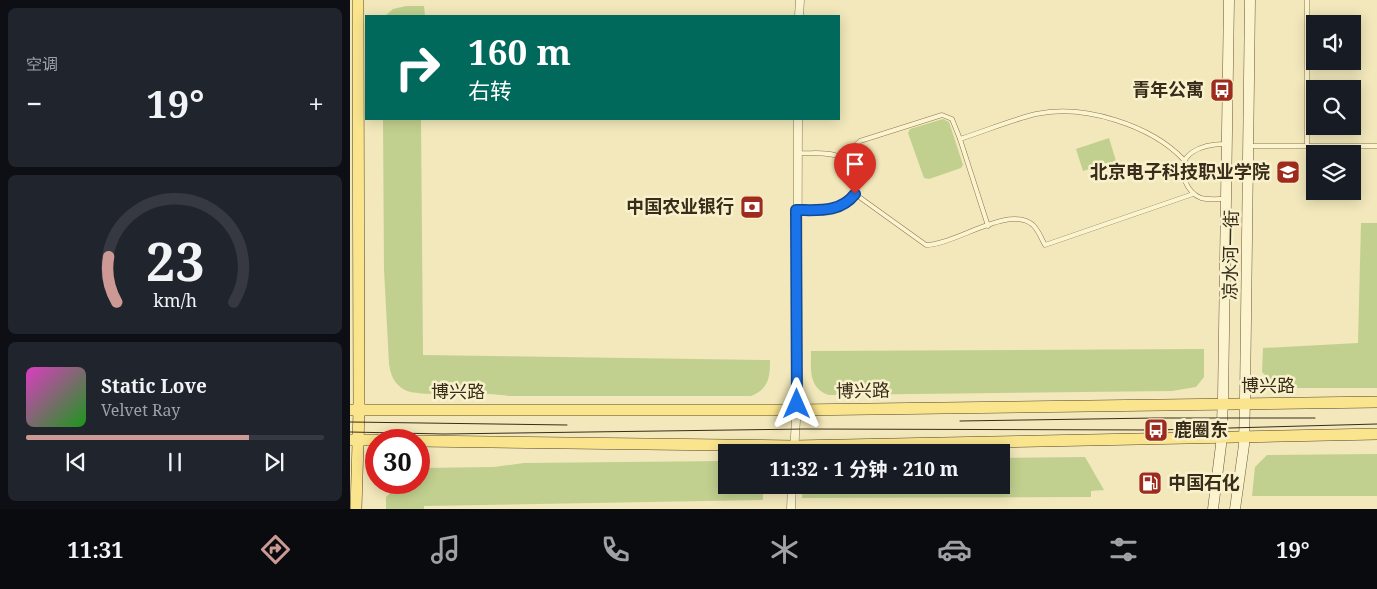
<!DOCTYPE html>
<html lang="zh">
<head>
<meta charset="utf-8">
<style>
  body { margin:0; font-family:"Noto Serif","Noto Sans SC",serif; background:#20242c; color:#f1f3f6; height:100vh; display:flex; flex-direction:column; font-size:19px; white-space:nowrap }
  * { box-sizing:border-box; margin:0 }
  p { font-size:16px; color:#9ea1a6 }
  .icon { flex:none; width:28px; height:28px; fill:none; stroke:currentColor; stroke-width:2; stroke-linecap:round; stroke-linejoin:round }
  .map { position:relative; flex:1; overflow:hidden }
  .drawer { display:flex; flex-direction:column; gap:8px; padding:8px; background:#0d0f14; width:350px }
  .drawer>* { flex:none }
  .hud { position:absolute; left:15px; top:15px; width:475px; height:105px; border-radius:0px; box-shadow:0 2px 12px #0003; background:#00695c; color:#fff; overflow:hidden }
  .tools { position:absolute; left:956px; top:15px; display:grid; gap:10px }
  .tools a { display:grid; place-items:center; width:55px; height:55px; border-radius:0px; background:#171b24; box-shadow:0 2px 12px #0003; font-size:25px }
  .speed { position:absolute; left:15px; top:429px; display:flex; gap:10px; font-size:25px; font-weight:700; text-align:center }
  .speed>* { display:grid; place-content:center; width:65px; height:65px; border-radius:50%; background:#171b24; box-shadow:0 2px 12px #0003; line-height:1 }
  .speed .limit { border:8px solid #d22; background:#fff; color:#111 }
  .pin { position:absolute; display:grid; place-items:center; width:42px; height:42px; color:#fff; margin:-51px -21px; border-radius:50% 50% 50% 0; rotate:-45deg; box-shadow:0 0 5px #0007 }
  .pin .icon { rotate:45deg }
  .me { position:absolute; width:55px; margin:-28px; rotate:0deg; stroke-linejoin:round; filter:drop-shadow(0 0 4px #0008) }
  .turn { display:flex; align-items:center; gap:18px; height:105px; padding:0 20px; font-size:22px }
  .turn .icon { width:65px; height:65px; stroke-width:2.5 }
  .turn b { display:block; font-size:35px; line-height:42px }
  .big { font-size:38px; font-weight:700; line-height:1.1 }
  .drawer .card { flex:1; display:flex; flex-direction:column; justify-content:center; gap:8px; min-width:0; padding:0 18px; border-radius:8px; background:#20242c }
  .drawer .dial { align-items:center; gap:0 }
  .dial svg { height:130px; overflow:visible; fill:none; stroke:#363941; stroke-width:7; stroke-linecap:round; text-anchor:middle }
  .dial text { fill:#f1f3f6; stroke:none }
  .song { display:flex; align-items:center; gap:15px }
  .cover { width:60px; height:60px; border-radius:8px; background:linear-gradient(135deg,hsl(310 70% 55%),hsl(120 70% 35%)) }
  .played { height:5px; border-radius:2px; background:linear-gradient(90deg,#cc9995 75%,#363941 75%) }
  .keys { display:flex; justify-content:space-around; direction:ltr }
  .heat { display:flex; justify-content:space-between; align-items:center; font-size:28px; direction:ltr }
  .trip { position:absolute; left:368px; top:444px; width:292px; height:50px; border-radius:0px; background:#171b24; box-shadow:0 2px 12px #0003; font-weight:700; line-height:50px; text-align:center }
  .dock { display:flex; height:80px; justify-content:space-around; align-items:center; background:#090b0e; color:#9ea1a6 }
  .dock .icon { width:35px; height:35px }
  .dock .active { color:#cc9995 }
  .dock b { font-size:22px; color:#f1f3f6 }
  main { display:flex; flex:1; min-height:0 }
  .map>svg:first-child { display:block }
  .green { fill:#c1d08e }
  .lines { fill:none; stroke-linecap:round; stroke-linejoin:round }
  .service-casing { stroke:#8a7754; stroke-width:5 }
  .minor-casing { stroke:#8a7754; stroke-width:9 }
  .secondary-casing { stroke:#6c5737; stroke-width:11 }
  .primary-casing { stroke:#574429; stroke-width:12 }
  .service { stroke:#fcf4cf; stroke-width:4 }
  .minor { stroke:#fcf4cf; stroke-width:8 }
  .secondary { stroke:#fcf4cf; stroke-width:10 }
  .primary { stroke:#fae58e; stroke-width:11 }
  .tram { stroke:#382c1a; stroke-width:1 }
  .route-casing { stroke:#114b97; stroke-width:12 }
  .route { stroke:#1a73e8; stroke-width:9 }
  .labels { text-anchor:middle; stroke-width:5; stroke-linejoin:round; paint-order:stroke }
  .poi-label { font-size:18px; font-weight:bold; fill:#382c1a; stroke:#f8f1cb; text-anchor:end }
  .street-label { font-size:18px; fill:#382c1a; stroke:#f8f1cb }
</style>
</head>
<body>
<main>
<section class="drawer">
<div class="card"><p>空调</p>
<div class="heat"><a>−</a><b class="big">19°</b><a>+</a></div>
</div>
<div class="card dial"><svg viewBox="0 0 100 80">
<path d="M14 69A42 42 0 1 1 86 69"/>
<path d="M14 69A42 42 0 0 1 9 41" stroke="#cc9995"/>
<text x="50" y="56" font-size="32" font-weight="700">23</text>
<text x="50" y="72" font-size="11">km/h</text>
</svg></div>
<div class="card">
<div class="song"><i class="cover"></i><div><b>Static Love</b><p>Velvet Ray</p></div></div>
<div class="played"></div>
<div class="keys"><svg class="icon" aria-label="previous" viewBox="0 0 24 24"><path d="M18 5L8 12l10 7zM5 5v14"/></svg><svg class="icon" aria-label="pause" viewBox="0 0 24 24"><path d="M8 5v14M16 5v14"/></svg><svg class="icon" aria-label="next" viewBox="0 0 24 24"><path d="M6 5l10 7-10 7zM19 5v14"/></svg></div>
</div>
</section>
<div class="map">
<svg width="1027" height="509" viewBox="0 0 1027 509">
  <rect width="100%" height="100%" fill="#f2e8bb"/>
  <g class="green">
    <polygon points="56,6 74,6 75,16 35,16 43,9"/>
    <path d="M 33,119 L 71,119 L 73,355 L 420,360 C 420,377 419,389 401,396 L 159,396 C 134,391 70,398 55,390 C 44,384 41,376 39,364 L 34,269 Z"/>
    <polygon points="593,119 599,122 613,165 611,168 579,179 574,178 558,133 560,129"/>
    <polygon points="759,138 766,161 733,171 726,149"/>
    <polygon points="1011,223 1027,223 1027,388 929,388 912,372 913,348 1008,343"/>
    <path d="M 854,349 L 854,377 L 846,387 L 822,391 L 479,395 C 458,388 461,369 461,351 Z"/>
    <polygon points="1027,454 1027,496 902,496 905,467 917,455"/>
    <polygon points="735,457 754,490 741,491 741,497 452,498 453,485 651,485 651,458"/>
    <polygon points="376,461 376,485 413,485 413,500 74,506 74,509 36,509 36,497 51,483 69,482 69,468 144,467 174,463"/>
  </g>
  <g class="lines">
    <g class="service-casing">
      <g id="service">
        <polyline points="610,139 638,226"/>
        <polyline points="898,146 1027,146"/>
        <polyline points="957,146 957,0"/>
        <path d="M 492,157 L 510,141 L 592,115 L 602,119 L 610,139 C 635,131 661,120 686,114 C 734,104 801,125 834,160"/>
        <path d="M 505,194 L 576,245 C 605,245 659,204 683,225 C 689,231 691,238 695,245 L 843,194"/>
        <path d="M 874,199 C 867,199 858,200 851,198 C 843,195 838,188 835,181 C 824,153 853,144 875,144"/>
        <path d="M 446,210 C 469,210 513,213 506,178 C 504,170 498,160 490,157 C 478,151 461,154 448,153"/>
      </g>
    </g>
    <g class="minor-casing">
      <g id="minor">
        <polyline points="449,16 450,0"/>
        <polyline points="444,452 447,404 448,119"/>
        <polyline points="441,509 442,485"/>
      </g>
    </g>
    <g class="secondary-casing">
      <g id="secondary">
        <polyline points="863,509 871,445 873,398 879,0"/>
        <polyline points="885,509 894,445 895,398 900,0"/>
      </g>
    </g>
    <g class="primary-casing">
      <g id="primary">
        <polyline points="0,410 447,410 1027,402"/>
        <polyline points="0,440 26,440"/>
        <polyline points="69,441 444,446 1027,434"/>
        <polyline points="6,509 9,410 8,0"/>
      </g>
    </g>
    <use href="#service" class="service"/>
    <use href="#minor" class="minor"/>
    <use href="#secondary" class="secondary"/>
    <use href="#primary" class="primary"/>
    <g class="tram">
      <polyline points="610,421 805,418 965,418"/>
      <polyline points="0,422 217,425"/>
      <polyline points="0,432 94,434 454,429 806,430 1027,424"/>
    </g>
  </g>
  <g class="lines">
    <g class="route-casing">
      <path id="route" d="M 447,404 L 446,210 C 469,210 490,213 505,194"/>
    </g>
    <use href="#route" class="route"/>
  </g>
  <defs>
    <g id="bus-square" transform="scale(1.25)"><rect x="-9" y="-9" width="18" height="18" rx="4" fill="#9e2c1e" stroke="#f8f1cb"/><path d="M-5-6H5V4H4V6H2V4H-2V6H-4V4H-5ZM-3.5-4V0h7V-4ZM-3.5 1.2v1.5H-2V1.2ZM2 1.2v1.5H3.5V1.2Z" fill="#fff"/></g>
    <g id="university-square" transform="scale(1.25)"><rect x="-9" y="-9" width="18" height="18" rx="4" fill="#9e2c1e" stroke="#f8f1cb"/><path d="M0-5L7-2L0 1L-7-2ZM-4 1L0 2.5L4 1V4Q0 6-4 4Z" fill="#fff"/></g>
    <g id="bank-square" transform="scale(1.25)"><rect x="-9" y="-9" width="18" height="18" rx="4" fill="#9e2c1e" stroke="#f8f1cb"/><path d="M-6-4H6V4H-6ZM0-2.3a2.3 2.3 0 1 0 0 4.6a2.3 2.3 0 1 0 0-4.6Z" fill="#fff"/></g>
    <g id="fuel-square" transform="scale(1.25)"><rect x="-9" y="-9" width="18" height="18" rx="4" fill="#9e2c1e" stroke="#f8f1cb"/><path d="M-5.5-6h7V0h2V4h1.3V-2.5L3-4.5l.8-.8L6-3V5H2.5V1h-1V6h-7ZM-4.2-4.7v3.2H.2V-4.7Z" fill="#fff"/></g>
  </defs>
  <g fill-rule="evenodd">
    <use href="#bus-square" x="872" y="90"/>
    <use href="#university-square" x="938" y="172"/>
    <use href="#bank-square" x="402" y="207"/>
    <use href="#bus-square" x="806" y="430"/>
    <use href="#fuel-square" x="800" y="483"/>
  </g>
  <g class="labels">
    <g class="poi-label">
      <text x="854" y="96">青年公寓</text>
      <text x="920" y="178">北京电子科技职业学院</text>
      <text x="384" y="213">中国农业银行</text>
      <text x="824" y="436" text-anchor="start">鹿圈东</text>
      <text x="818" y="489" text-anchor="start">中国石化</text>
    </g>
    <g class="street-label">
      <text transform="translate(881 255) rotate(-89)" y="6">凉水河一街</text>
      <text x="918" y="392">博兴路</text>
      <text transform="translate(513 391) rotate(-1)" y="6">博兴路</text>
      <text x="108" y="398">博兴路</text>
    </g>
  </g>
</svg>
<div class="tools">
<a><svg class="icon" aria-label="sound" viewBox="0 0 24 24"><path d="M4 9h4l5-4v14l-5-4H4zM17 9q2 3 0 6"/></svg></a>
<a><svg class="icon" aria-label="search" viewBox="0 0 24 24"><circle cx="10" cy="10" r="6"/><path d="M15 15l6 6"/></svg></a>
<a><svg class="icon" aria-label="layers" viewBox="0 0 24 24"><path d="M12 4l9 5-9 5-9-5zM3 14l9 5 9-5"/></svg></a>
</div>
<div class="speed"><div class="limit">30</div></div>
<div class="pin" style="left:505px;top:194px;background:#d93025"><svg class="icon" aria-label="arrive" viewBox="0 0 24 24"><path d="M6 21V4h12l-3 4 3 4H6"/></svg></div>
<svg class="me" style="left:447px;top:404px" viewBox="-20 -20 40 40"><path d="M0-17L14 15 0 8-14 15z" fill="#1a73e8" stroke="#fff" stroke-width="4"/></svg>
<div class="trip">11:32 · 1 分钟 · 210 m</div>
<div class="hud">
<div class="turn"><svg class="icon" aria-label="right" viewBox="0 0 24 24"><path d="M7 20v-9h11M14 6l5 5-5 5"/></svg><div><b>160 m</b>右转</div></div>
</div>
</div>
</main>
<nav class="dock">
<b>11:31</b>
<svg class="icon active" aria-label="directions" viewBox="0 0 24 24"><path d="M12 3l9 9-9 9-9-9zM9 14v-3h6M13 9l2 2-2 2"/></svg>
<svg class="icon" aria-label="music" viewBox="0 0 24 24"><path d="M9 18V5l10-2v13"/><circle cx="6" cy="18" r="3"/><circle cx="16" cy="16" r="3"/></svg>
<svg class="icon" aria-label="phone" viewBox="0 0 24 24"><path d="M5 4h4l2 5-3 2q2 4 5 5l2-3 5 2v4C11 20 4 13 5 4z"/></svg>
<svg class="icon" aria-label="climate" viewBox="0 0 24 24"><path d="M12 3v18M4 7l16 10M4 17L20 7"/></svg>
<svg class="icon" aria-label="car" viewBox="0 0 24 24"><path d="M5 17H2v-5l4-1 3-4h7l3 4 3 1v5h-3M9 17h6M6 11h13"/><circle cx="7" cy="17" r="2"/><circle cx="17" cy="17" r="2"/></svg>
<svg class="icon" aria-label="filters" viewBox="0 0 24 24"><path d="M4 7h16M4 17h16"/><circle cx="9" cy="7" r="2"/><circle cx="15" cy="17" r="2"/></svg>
<b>19°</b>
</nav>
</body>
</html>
